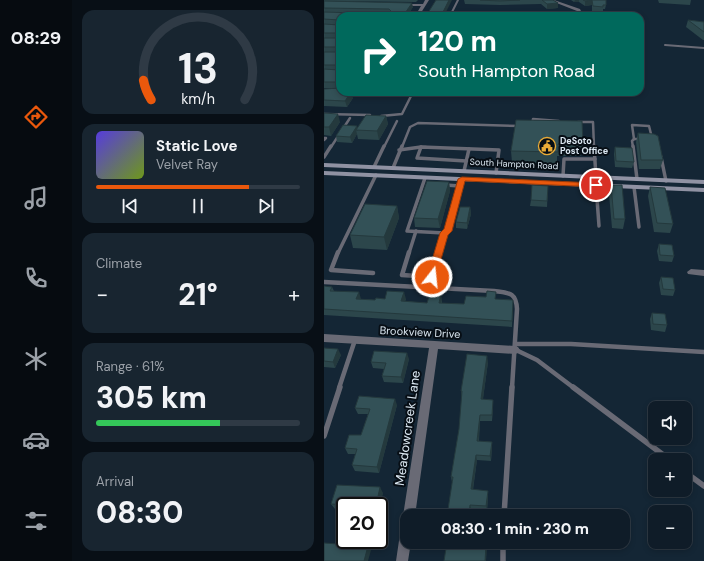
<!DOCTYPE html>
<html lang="en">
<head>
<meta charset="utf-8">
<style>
  body { margin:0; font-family:"DM Sans",sans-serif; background:#182530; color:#f1f3f6; height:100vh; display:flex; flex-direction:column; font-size:15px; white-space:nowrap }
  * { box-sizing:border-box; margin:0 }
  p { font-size:13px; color:#9ba1a8 }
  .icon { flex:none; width:22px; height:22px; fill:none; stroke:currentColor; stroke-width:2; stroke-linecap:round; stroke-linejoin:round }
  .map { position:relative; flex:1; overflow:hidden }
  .details { display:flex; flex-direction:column; gap:10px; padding:10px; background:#080f16; width:252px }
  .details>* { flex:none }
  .guide { position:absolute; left:12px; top:12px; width:308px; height:84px; border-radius:12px; box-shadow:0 2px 6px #0003,0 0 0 1px #2f3a45; background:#00695c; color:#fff; overflow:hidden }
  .buttons { position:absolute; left:324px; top:401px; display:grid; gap:8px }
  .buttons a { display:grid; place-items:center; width:44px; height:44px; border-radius:8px; background:#0f1c28; box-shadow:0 2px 6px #0003,0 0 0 1px #2f3a45; font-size:20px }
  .speed { position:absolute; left:12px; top:497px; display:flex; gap:8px; font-size:20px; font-weight:700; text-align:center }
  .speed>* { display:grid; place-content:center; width:52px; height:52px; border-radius:50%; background:#0f1c28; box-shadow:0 2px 6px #0003,0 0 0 1px #2f3a45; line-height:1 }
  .speed .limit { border:2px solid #111; border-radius:6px; background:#fff; color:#111 }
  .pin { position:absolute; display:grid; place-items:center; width:34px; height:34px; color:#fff; margin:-17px; border:2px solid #fff; border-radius:50%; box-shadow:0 1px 4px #0007 }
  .me { position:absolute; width:44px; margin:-22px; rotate:16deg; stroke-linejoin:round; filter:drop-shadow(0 0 3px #0008) }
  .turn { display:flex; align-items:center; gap:14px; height:84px; padding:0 16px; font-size:18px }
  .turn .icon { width:52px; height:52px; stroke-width:2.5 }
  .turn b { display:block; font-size:28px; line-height:34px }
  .big { font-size:30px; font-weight:800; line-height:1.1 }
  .details .widget { flex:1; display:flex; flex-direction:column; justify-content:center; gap:6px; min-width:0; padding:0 14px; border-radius:12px; background:#182530 }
  .details .dial { align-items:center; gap:0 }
  .dial svg { height:104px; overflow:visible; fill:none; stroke:#2f3a45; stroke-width:7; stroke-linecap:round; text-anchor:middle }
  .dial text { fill:#f1f3f6; stroke:none }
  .song { display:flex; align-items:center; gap:12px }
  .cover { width:48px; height:48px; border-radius:6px; background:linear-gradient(135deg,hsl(250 70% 55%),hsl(80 70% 35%)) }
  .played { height:4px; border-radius:2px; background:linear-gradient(90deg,#ea580c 75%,#2f3a45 75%) }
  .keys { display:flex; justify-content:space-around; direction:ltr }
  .heat { display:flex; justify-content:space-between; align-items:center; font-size:22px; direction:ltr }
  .charge { height:6px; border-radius:3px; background:linear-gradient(90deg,#34c759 61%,#2f3a45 0) }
  .trip { position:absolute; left:76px; top:509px; width:230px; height:40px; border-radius:12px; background:#0f1c28; box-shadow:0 2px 6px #0003,0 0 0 1px #2f3a45; font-weight:800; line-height:40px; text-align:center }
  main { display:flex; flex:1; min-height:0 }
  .menu { display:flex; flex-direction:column; width:72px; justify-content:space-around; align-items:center; background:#060b10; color:#9ba1a8 }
  .menu .icon { width:28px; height:28px }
  .menu .current { color:#ea580c }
  .menu b { font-size:18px; color:#f1f3f6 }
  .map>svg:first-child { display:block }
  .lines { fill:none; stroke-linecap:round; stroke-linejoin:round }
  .service-far4 { stroke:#696a75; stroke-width:2 }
  .service-far3 { stroke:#696a75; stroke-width:2.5 }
  .service-far2 { stroke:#696a75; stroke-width:3.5 }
  .service-far1 { stroke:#696a75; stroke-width:4.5 }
  .service { stroke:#696a75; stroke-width:5.5 }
  .minor { fill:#696a75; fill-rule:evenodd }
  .secondary { fill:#9092a3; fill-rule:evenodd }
  .wall { fill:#2c464b }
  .shaded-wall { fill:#24393d }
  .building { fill:#335157; stroke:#24393d }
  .route { fill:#ea580c; stroke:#983908 }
  .labels { text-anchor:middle; stroke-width:4; stroke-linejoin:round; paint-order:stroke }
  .far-poi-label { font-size:9px; font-weight:bold; fill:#dce8f2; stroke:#070e15; text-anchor:start }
  .far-street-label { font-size:9px; fill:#dce8f2; stroke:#070e15 }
  .street-label { font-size:11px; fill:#dce8f2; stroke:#070e15 }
  .near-street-label { font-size:13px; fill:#dce8f2; stroke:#070e15 }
</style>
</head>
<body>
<main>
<nav class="menu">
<b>08:29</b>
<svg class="icon current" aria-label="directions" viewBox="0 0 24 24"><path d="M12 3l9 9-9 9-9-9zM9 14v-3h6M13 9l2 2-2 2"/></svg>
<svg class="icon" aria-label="music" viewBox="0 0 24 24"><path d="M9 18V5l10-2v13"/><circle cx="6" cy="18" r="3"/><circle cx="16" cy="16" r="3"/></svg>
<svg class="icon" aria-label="phone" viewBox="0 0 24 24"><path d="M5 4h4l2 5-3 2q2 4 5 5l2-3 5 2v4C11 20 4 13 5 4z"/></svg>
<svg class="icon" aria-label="climate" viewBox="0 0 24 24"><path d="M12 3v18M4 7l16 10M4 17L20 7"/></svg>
<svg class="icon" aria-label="car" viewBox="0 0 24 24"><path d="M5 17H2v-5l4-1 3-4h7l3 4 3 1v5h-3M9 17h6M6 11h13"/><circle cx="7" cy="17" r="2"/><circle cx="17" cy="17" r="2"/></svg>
<svg class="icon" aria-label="filters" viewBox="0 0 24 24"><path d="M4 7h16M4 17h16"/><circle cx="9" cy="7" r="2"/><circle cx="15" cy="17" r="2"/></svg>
</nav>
<section class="details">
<div class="widget dial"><svg viewBox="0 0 100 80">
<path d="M14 69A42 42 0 1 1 86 69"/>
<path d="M14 69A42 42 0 0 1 8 54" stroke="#ea580c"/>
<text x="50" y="56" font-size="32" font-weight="700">13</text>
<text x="50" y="72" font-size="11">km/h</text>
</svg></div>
<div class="widget">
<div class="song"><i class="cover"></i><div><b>Static Love</b><p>Velvet Ray</p></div></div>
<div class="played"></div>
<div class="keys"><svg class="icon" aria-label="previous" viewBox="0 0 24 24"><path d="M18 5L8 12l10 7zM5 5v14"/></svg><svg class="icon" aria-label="pause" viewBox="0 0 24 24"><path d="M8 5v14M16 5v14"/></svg><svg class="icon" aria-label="next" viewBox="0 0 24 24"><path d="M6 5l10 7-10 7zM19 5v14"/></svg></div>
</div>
<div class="widget"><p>Climate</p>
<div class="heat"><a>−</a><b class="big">21°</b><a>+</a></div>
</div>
<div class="widget"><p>Range · 61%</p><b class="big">305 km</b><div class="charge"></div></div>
<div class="widget"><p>Arrival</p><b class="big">08:30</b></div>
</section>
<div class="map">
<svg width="380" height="561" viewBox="0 0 380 561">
  <rect width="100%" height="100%" fill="#142635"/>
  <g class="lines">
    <g class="service-far4">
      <polyline points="126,16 134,0"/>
      <polyline points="341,45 380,48"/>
    </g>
    <g class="service-far3">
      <polyline points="0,114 46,115"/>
      <polyline points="57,116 78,114 89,92"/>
      <polyline points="254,122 269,122 270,147"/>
      <polyline points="208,124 209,119 235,121"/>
      <polyline points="0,138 2,138 0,140"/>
      <polyline points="318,139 310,139 308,125 325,126 328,138"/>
      <polyline points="7,147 26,118"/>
      <polyline points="60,147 73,121"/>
      <polyline points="78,147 86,127 94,123 196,126"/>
      <polyline points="96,147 102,147"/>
      <polyline points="309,147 308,141 310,139"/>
    </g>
    <g class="service-far2">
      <polyline points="270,146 272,177"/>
      <polyline points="309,146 313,179"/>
      <polyline points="97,147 93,158 142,161"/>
      <polyline points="75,150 97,147 175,150 172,173"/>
      <polyline points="0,157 7,146"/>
      <polyline points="337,157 342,181"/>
      <polyline points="50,167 60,146"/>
      <polyline points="69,168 78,146"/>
      <polyline points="140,171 145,149"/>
      <polyline points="239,176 240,159 271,159"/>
      <polyline points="101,178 83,231 120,233 124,231 138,179"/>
      <polyline points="121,185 136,186"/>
      <polyline points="272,185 275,226"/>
      <polyline points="310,187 315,227"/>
      <polyline points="14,253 52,175"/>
      <polyline points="85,253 92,231"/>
      <polyline points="115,253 120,233"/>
    </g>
    <g class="service-far1">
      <polyline points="14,252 7,270 49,273"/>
      <polyline points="85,252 78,275 108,277 115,252"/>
      <path d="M 0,282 L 170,291 C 185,293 192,292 193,309 L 188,388"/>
      <polyline points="192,344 247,344 380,352"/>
      <polyline points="192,350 213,360 250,388"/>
      <polyline points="15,388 31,340"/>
    </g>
    <g class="service">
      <polyline points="249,387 346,460"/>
      <polyline points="0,436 16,387"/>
      <polyline points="361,472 380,486"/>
      <polyline points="180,516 188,387"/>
      <polyline points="179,542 179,561"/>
    </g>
    <g class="minor">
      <polygon points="101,0 105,0 95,16 91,16 97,6 78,6 76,5 78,4 99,4"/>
      <polygon points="225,0 230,0 256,9 258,13 257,16 253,16 253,11"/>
      <path d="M 28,92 L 48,92 C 43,95 33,95 28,92 Z"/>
      <polygon points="367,269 380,270 380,276 364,274 363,272"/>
      <polygon points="0,334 191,346 194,347 196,350 194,353 191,354 114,349 91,516 83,516 83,521 81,520 79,516 105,348 0,342"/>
      <polygon points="83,521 83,542 87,542 84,561 72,561 77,527 79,523"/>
    </g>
    <g class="secondary">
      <polygon points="0,163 380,180 380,184 0,167"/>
      <polygon points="0,171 380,188 380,192 0,175"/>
    </g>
  </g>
  <g class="wall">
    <polygon points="0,0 94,0 92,2 4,1 89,7 83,16 16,16 16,88 0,88"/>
    <polygon points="140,0 229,0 234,3 234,8 223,9 217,4 176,5 141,4"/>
    <polygon points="247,0 282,0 282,5 281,9 279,9 279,11 268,11 268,5 261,6 255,2 250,2"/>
    <polygon points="334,0 367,0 366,5 335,3"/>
    <polygon points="364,20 380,22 380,40 379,40 362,27"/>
    <polygon points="0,89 29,98 23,107 0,106"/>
    <polygon points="0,113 16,122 7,136 0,135"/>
    <polygon points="62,116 64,124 55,140 34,139 33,134 28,143 13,142 12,136 33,129"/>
    <polygon points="192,120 259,144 257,156 233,156 233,164 188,162 187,151"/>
    <polygon points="314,133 339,160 336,169 315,169 312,142"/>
    <polygon points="291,147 310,162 308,168 291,167 290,154"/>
    <polygon points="125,182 126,191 116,228 91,227 90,218"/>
    <polygon points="287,185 301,219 299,229 288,228 285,194"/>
    <polygon points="224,186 223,207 206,206 207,200"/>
    <polygon points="326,187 349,224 346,233 330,232 324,196"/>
    <polygon points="73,206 75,218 63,250 29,248 26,235"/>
    <polygon points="146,207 147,214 143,229 132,228 132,222"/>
    <polygon points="335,244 350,256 348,262 335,261 333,251"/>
    <polygon points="337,277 351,290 349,296 337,295 335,283"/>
    <polygon points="0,286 8,287 10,291 37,299 51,300 61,299 82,299 81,301 103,303 118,300 118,303 140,304 172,299 189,303 188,327 0,315"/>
    <polygon points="328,313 343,325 341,332 327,330 326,319"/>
    <polygon points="0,348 17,355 11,368 0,367"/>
    <polygon points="85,359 79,383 60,382 58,376 60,369 49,368 47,362"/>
    <polygon points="164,362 159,399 169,400 169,406 168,421 156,421 155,441 168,442 168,447 167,461 153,460 149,490 164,491 164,496 163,511 147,510 128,482 127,477 135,429 138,397 137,391"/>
    <polygon points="73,405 55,473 31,471 28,465 32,454 24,454 21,448 37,435 44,414 34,414 31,408"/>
    <polygon points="59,493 55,506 21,506 21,510 11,509 7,504"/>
  </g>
  <g class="shaded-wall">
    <polygon points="125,0 128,0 120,16 117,16"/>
    <polygon points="251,0 255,0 255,2 250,2"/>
    <polygon points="268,0 268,5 261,6 261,1"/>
    <polygon points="88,3 89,7 83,16 79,16"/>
    <polygon points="234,3 234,8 223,9 223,4"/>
    <polygon points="27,92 29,98 23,107 21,101"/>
    <polygon points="14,114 16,122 7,136 5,127"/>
    <polygon points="62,116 64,124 55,140 53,131"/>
    <polygon points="33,126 34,131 32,130 33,134 28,143 26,137"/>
    <polygon points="125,182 126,191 116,228 114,219"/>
    <polygon points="73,206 75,218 63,250 60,237"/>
    <polygon points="146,207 147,214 143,229 143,223"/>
    <polygon points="35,292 37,299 34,305 32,299"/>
    <polygon points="80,292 82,299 79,307 77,301"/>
    <polygon points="117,294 118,300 116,309 115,303"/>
    <polygon points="14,349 17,355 11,368 9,362"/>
    <polygon points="83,353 85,359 79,383 77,377"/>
    <polygon points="163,356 164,362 158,405 157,399"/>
    <polygon points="71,399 73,405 55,473 53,467"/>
    <polygon points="169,400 169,406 168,421 168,415"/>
    <polygon points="156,415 156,421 154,446 153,441"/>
    <polygon points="168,442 168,447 167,461 166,456"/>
    <polygon points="152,455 153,460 148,494 147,489"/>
    <polygon points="56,487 59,493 55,507 55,506 52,506"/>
    <polygon points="164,491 164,496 163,511 162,506"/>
    <polygon points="146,505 147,510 146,516 145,516"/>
    <polygon points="44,546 47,550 44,561 40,561"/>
    <polygon points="162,546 163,550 162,561 161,561"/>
  </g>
  <g class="building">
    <polygon points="112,0 125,0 117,16 102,16"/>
    <polygon points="156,0 196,0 176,1"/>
    <polygon points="218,0 229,0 234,3 223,4"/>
    <polygon points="259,0 282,0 282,5 279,5 279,7 269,6 268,0 261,1"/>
    <polygon points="0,1 88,3 79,16 16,16 16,22 15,20 0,19 0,12 65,14 68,12 65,9 0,8"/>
    <polygon points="364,20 380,22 380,32"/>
    <polygon points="16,23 16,35 15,33 0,33 0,24 15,25"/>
    <polygon points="16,37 16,49 15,47 0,47 0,38 15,38"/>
    <polygon points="16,49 16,66 15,65 0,65 0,52 15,52"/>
    <polygon points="0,69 15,70 16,69 16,84 15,82 0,82"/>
    <polygon points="16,88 16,92 27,92 21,101 0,100 0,89"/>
    <polygon points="0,113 14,114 5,127 0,127"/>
    <polygon points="42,115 62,116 53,131 32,130"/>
    <polygon points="192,120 258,121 259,144 234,144 234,152 187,151"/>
    <polygon points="19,125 33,126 26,137 12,136"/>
    <polygon points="314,133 330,134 334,136 339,160 317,160"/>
    <polygon points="291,147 308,148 310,162 292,161"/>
    <polygon points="103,181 125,182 114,219 90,218"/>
    <polygon points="208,185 224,186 223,201 207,200"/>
    <polygon points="287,185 298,185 301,219 290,219"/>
    <polygon points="326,187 341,188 349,224 333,223"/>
    <polygon points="41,204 73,206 60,237 26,235"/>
    <polygon points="136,207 146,207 143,223 132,222"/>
    <polygon points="335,244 348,245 350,256 336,255"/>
    <polygon points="337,277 349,278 351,290 339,289"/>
    <polygon points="0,286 8,287 6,291 35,292 32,299 51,300 52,298 61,299 63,291 80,292 77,301 103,303 106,293 117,294 115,303 140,304 142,296 162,297 163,291 172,292 171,299 189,300 188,321 0,309"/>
    <polygon points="328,313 341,314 343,325 329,324"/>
    <polygon points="0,348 14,349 9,362 0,361"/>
    <polygon points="50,351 83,353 77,377 58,376 62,363 47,362"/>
    <polygon points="143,354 163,356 157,399 169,400 168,415 156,415 153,441 168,442 166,456 152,455 147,489 164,491 162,506 146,505 145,516 123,516 129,477 127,477 135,429 138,391 137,391"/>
    <polygon points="35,396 71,399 53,467 28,465 33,449 21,448 25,435 37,435 46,409 31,408"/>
    <polygon points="13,485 56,487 52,506 25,506 25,505 7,504"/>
    <polygon points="123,542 142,542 141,544 162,546 161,561 120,561"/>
    <polygon points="0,543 44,546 40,561 0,561"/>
  </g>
  <polygon class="route" points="138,177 272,183 276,185 272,187 141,181 128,231 124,235 112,277 108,281 105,280 103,277 116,233 120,229 134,179"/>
  <defs>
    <g id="civic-ring" transform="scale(0.9)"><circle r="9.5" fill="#070e15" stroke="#e9ab38" stroke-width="1.5"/><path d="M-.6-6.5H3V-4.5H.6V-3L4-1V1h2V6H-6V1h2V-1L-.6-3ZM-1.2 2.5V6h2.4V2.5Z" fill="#e9ab38"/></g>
  </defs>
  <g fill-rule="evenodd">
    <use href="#civic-ring" x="223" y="146"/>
  </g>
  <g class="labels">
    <g class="far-poi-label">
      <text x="236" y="144">DeSoto<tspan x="236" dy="10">Post Office</tspan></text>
    </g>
    <g class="far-street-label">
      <text transform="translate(190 164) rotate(3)" y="3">South Hampton Road</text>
    </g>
    <g class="street-label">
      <text transform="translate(96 332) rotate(3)" y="4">Brookview Drive</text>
    </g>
    <g class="near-street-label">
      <text transform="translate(83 428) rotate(-82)" y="5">Meadowcreek Lane</text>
    </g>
  </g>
</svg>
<div class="buttons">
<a><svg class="icon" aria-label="sound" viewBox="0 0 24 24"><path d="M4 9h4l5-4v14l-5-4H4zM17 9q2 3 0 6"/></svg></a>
<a>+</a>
<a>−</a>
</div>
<div class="speed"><div class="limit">20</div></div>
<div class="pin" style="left:272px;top:185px;background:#d93025"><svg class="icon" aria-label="arrive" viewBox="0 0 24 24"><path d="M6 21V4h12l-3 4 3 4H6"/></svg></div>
<svg class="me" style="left:108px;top:277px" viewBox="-20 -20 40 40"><circle r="17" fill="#ea580c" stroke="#fff" stroke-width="3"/><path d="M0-11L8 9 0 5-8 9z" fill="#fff"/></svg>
<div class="trip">08:30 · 1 min · 230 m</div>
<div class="guide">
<div class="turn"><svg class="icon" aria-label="right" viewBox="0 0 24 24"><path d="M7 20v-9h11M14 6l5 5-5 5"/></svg><div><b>120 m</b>South Hampton Road</div></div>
</div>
</div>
</main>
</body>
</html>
